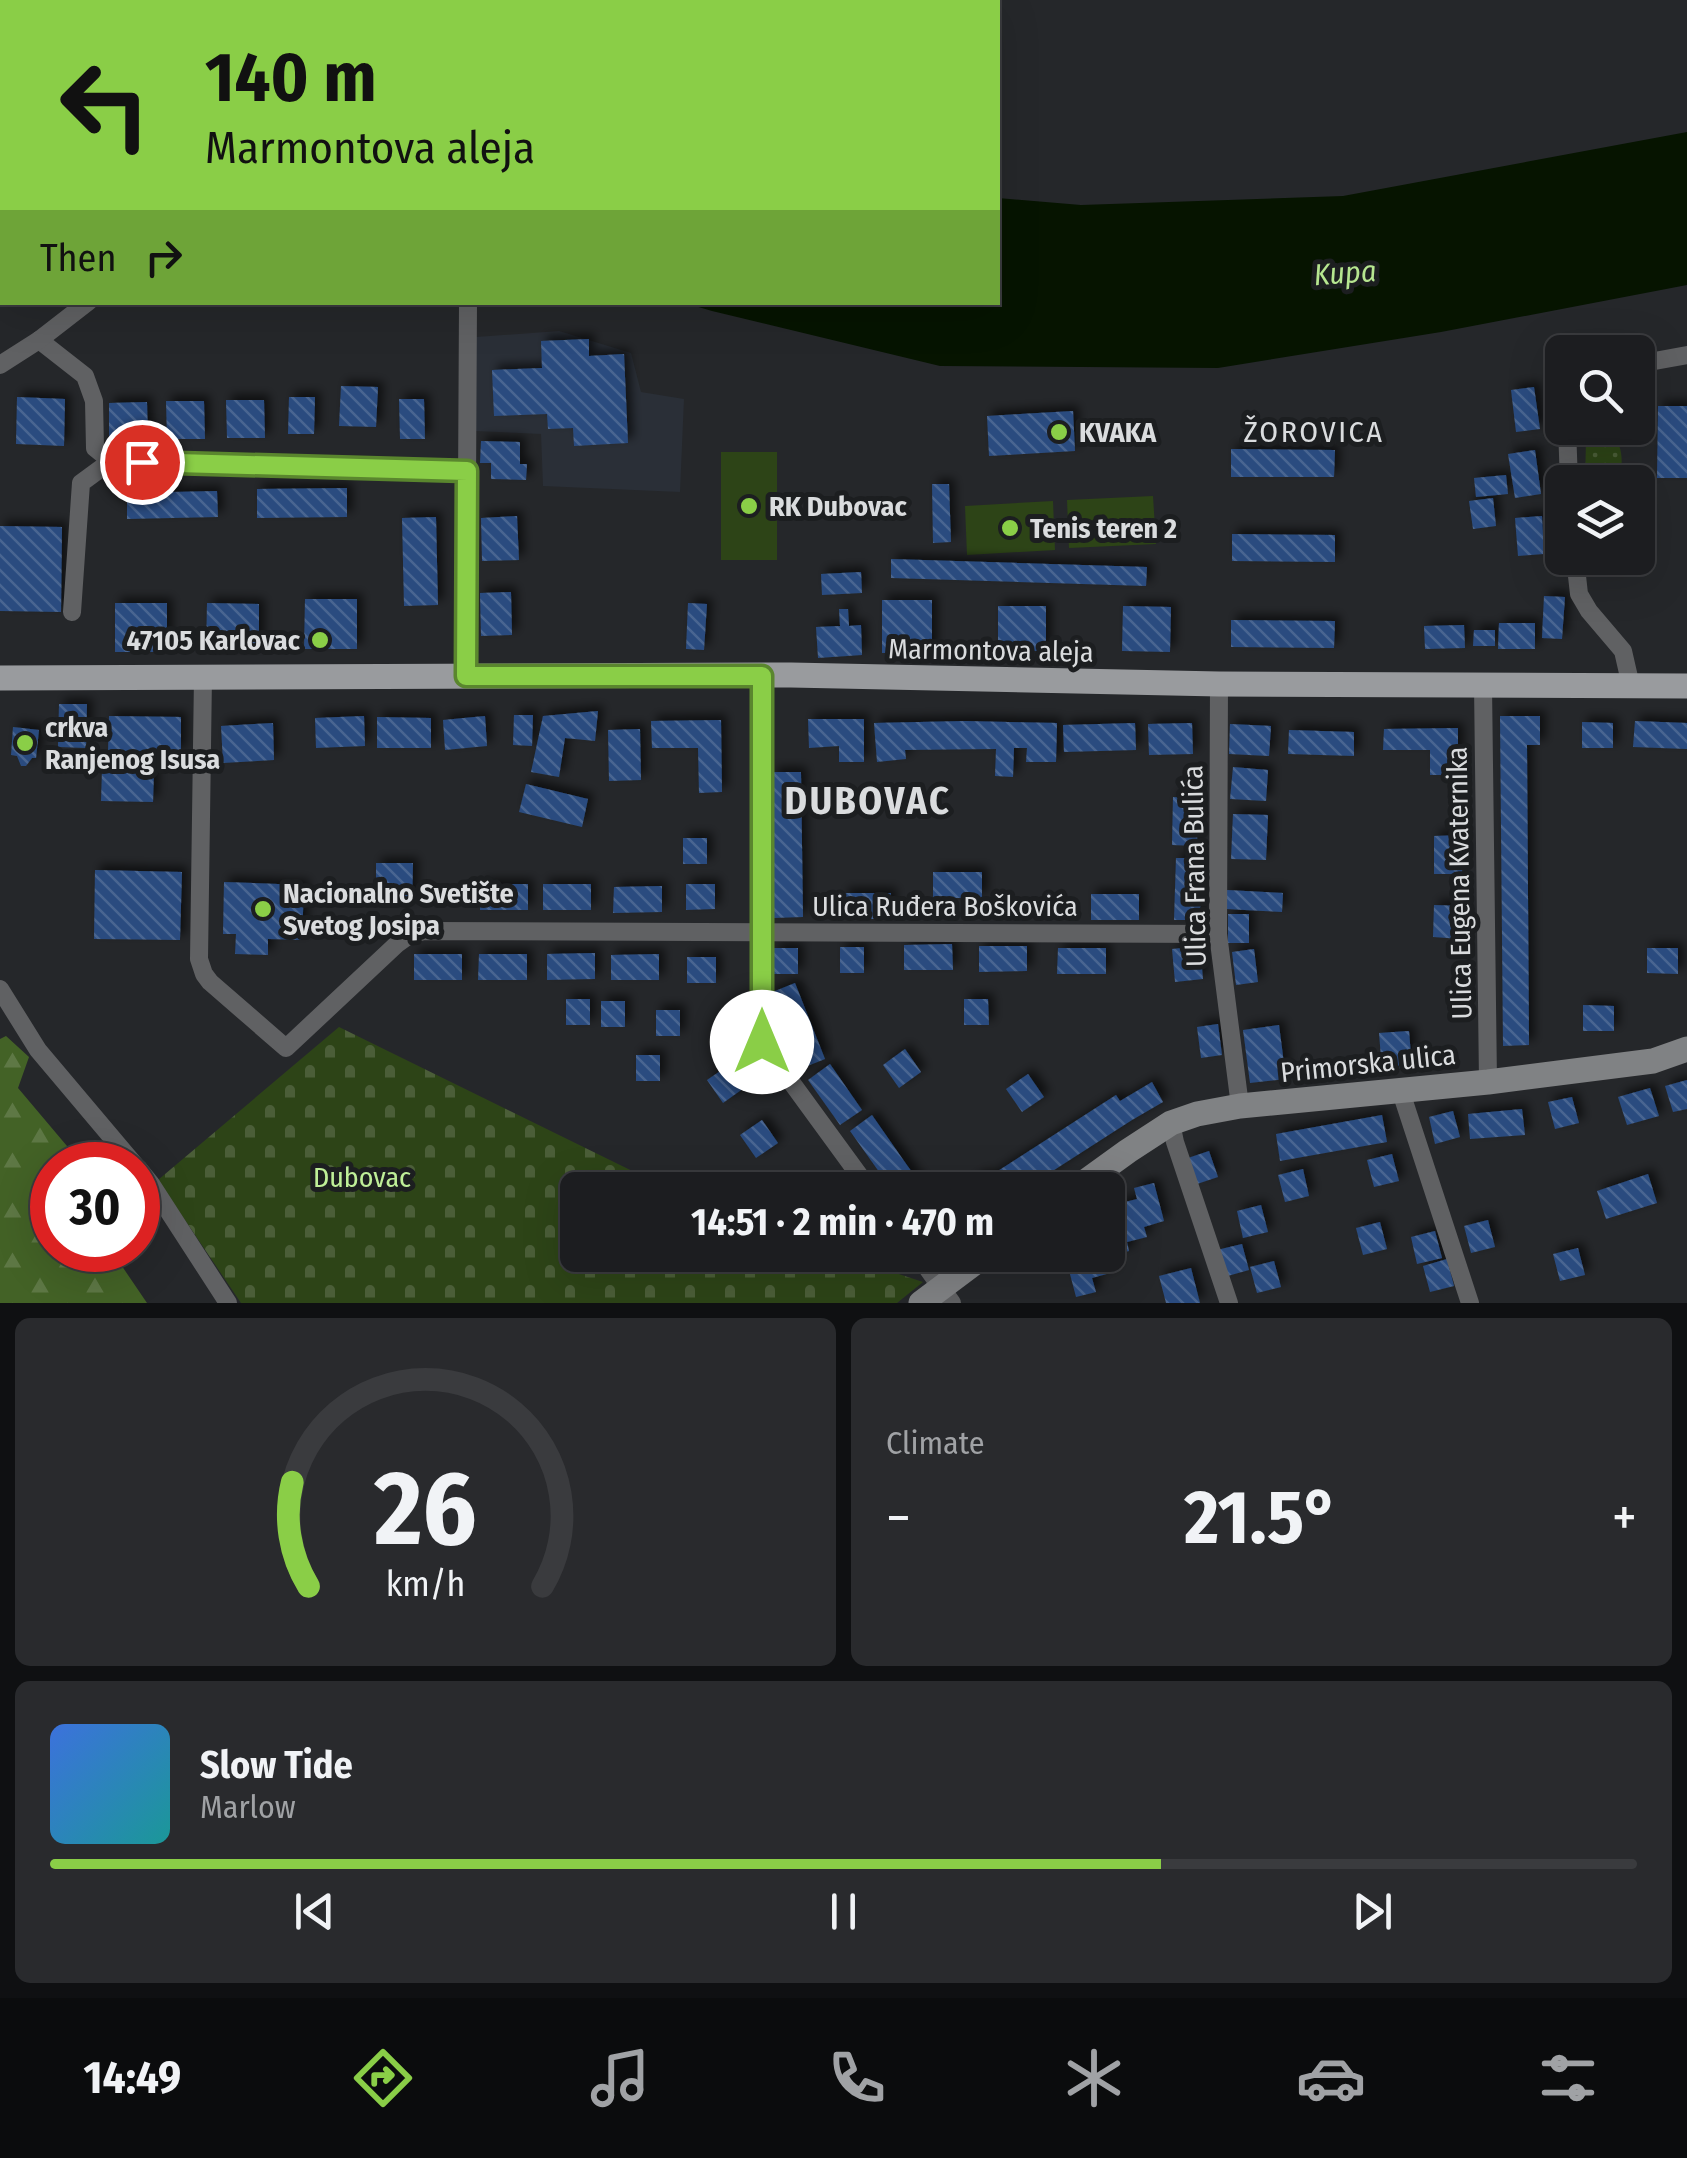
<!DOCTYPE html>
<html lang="en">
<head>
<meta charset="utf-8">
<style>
  body { margin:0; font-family:"Fira Sans Condensed",sans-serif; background:#292a2d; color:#f1f3f6; height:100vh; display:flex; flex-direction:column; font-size:38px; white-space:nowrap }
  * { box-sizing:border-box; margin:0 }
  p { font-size:32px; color:#a0a2a5 }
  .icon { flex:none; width:55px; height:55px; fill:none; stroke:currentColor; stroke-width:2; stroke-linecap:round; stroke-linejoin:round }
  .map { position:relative; height:1303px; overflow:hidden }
  .drawer { display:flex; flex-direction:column; gap:15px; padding:15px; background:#0f1012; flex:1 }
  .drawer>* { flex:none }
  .guide { position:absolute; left:0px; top:0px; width:1000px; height:305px; box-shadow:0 10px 40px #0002,0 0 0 2px #3a3b3e; background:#8ace47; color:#111; overflow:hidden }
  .buttons { position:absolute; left:1545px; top:335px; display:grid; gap:20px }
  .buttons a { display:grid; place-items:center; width:110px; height:110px; border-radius:15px; background:#1c1d20; box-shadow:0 10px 40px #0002,0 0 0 2px #3a3b3e; font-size:50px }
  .speed { position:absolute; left:30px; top:1142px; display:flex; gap:20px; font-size:50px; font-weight:700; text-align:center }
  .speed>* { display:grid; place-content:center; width:130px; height:130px; border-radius:50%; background:#1c1d20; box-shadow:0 10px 40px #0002,0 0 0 2px #3a3b3e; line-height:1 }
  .speed .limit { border:15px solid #d22; background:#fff; color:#111 }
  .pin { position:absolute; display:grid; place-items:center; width:85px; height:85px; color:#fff; margin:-42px; border:5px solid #fff; border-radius:50%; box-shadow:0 2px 10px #0007 }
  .me { position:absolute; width:110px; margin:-55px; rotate:0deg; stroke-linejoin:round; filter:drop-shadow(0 0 8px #0008) }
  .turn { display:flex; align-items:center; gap:35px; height:210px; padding:0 40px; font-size:45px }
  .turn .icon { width:130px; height:130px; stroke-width:2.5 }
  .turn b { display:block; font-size:70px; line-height:85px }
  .then { display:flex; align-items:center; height:95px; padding:0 40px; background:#0003; gap:20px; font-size:38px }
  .big { font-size:75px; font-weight:700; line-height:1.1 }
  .drawer .card { flex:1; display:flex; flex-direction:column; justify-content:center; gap:15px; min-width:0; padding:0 35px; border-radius:15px; background:#292a2d }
  .drawer .dial { align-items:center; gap:0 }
  .dial svg { height:260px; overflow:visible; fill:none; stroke:#3a3b3e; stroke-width:7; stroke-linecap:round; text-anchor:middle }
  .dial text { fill:#f1f3f6; stroke:none }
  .song { display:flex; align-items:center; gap:30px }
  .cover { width:120px; height:120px; border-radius:15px; background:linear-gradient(135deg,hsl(220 70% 55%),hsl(180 70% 35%)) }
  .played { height:10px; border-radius:5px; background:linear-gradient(90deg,#8ace47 70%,#3a3b3e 70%) }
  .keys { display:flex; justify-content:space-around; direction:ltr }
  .heat { display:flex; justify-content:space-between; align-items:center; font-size:55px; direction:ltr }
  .drawer .tiles { flex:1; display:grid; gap:15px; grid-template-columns:1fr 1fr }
  .card:last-child { grid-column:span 2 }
  .trip { position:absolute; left:560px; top:1172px; width:565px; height:100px; border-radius:15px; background:#1c1d20; box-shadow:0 10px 40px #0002,0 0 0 2px #3a3b3e; font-weight:700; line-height:100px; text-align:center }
  .menu { display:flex; height:160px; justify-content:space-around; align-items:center; background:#0b0c0d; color:#a0a2a5 }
  .menu .icon { width:70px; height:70px }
  .menu .on { color:#8ace47 }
  .menu b { font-size:45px; color:#f1f3f6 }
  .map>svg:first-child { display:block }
  .built { fill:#2a2f37 }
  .grass { fill:url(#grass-dots) }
  .forest { fill:url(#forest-firs) }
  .cemetery { fill:url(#cemetery-stones) }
  .pitch { fill:#2d4417 }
  .water { fill:#061400 }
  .building { fill:url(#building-back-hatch); filter:url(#shadow) }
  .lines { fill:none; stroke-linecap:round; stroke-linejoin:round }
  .minor { stroke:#606163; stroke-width:18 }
  .secondary { stroke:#808284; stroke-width:25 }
  .primary { stroke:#999b9e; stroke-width:25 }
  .route-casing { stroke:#5a862e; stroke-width:25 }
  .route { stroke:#8ace47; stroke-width:18 }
  .poi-dot { fill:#8ace47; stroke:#1c1e20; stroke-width:4 }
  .labels { text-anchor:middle; stroke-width:10; stroke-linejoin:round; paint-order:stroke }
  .poi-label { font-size:28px; font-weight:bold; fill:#dadcde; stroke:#1c1e20; text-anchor:start }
  .street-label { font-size:28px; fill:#dadcde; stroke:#1c1e20 }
  .park-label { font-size:28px; fill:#bfef98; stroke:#1c1e20 }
  .water-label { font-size:30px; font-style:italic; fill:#b6e690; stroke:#1c1e20 }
  .neighbourhood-label { font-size:30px; letter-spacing:2.5px; fill:#dadcde; stroke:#1c1e20 }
  .district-label { font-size:38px; font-weight:bold; letter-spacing:2.5px; fill:#dadcde; stroke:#1c1e20 }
</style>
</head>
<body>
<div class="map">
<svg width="1687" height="1303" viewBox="0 0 1687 1303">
  <defs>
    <pattern id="grass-dots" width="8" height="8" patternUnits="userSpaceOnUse" patternTransform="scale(2.5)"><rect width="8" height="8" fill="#2d4417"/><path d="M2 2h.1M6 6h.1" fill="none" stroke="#4b5e38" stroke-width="1.8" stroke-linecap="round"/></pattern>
    <pattern id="forest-firs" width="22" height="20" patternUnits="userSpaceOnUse" patternTransform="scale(2.5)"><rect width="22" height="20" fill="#436226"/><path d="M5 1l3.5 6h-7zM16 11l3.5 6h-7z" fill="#5e7845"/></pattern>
    <pattern id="cemetery-stones" width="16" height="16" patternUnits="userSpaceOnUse" patternTransform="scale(2.5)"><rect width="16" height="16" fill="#2d4417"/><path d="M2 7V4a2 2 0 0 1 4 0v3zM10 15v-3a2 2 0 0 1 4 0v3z" fill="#4b5e38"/></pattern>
    <pattern id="building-back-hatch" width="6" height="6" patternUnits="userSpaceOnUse" patternTransform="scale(2.5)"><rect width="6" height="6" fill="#2a4c7f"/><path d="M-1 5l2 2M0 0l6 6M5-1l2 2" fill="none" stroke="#486591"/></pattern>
    <filter id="shadow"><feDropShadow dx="5.5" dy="-5.5" stdDeviation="5" flood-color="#0009"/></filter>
  </defs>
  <rect width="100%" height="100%" fill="#25272a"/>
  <polygon class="built" points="559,331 631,353 641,392 684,399 680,492 543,486 541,434 475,431 476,337"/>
  <path class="grass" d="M 1610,436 C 1626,444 1621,467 1621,482 L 1585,482 L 1586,441 L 1590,438 Z"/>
  <polygon class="forest" points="6,1036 29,1057 18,1088 83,1165 52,1165 52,1250 111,1250 147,1303 0,1303 0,1039"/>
  <polygon class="cemetery" points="339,1027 671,1190 578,1190 578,1255 841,1255 923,1282 897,1303 241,1303 158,1180"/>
  <g class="pitch">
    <rect x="721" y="452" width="56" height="108"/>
    <polygon points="1153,496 1156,544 1069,548 1067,500"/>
    <polygon points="1053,501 1055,550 967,555 965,506"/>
  </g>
  <polygon class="water" points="1687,132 1687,285 1441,332 1218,368 940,366 712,311 685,303 998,302 998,198 1081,205 1343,196"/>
  <g class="building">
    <polygon points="589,339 589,356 624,354 628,443 574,446 573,428 548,429 547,414 494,416 492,370 542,368 541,341"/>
    <polygon points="341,386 378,387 376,427 339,426"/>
    <polygon points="1534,387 1540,429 1516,432 1511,390"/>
    <polygon points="17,397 65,399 64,446 16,444"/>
    <polygon points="289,397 315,397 314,434 288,434"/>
    <polygon points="399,399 424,399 425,439 400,439"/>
    <polygon points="226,400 264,400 265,438 227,438"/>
    <polygon points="166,401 204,401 205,439 167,439"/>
    <polygon points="147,402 148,440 109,441 109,403"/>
    <polygon points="1658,406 1687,406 1687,478 1657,478"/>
    <polygon points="1073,411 1075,451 989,456 987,416"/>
    <polygon points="481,441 520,442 520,464 527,464 526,480 491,479 491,463 480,463"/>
    <polygon points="1231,449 1335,450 1334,477 1231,477"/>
    <polygon points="1535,450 1541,494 1515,498 1508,454"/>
    <polygon points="1506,475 1508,494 1476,497 1474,478"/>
    <polygon points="932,484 949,484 951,542 933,543"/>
    <polygon points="347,488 347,517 257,518 257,489"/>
    <polygon points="217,491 218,517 127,519 127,493"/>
    <polygon points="1493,498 1496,526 1473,529 1469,501"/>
    <polygon points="517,516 519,560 482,561 481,518"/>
    <polygon points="1542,516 1544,554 1518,556 1515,518"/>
    <polygon points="436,517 438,605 404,606 402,518"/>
    <polygon points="0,526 62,527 61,612 0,611"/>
    <polygon points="1232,534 1335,535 1335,562 1232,561"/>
    <polygon points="891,559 1147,567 1146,586 891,578"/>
    <polygon points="861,572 862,593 822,595 821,574"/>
    <polygon points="511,592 512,635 481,636 480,593"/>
    <polygon points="1544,596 1565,597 1562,639 1542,638"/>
    <polygon points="305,599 357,599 357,649 304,649"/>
    <rect x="882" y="600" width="50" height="53"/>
    <rect x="115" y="603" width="52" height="49"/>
    <polygon points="207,603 259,604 259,653 206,653"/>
    <polygon points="688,603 707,604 704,650 686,649"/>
    <rect x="998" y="606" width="48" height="45"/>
    <polygon points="1123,606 1171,607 1170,652 1122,651"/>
    <polygon points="839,609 848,609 849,626 861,625 862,655 818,658 816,627 840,626"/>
    <polygon points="1231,620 1335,621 1334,648 1231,647"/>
    <polygon points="1499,623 1535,623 1535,649 1498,649"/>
    <polygon points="1464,625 1465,648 1425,649 1424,626"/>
    <polygon points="1474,630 1495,630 1495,646 1473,646"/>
    <polygon points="59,704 87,704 86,748 58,747"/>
    <polygon points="598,711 595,741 565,738 559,777 531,772 543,716"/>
    <polygon points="514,715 533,715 532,746 513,745"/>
    <polygon points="109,716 181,717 181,753 108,752"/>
    <polygon points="364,716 365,746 316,748 315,718"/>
    <polygon points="485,716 487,746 445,750 443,720"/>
    <polygon points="1500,716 1540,716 1540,745 1527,745 1529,1045 1503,1046"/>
    <polygon points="377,717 431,718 431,748 377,748"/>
    <polygon points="808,719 864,719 864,762 839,762 839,746 809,748"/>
    <polygon points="721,720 722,792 699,793 698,748 652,748 651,721"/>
    <polygon points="965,721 1057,723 1056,762 1026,762 1027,748 1014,748 1013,777 995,776 996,749 905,750 906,759 877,762 874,723"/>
    <polygon points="1635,721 1687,723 1687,749 1633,747"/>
    <polygon points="1582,722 1613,723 1613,748 1582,748"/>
    <polygon points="273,723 274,760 223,763 221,726"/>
    <polygon points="1135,723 1136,750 1064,752 1063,725"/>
    <polygon points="1192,723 1193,754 1149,755 1148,724"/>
    <polygon points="1230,724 1271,726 1269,756 1229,754"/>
    <polygon points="13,727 39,730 36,758 32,758 26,766 21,766 17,756 11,755"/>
    <polygon points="1458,728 1458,775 1430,775 1430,750 1383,750 1384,729"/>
    <polygon points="640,729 641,780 609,781 608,730"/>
    <polygon points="1289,730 1354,732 1354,756 1288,754"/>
    <polygon points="1233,767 1268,770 1266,801 1230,799"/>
    <polygon points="102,770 154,771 153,802 101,801"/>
    <polygon points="772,772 801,772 803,917 774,918"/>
    <polygon points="526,784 588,799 582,827 519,812"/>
    <polygon points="1173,797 1198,798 1197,846 1172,845"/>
    <polygon points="1233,814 1268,815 1266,860 1231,859"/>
    <polygon points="1463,835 1462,874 1434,874 1434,836"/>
    <rect x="683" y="838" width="24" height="26"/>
    <polygon points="1176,858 1202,858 1200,920 1174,920"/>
    <polygon points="376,863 413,863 412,906 376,906"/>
    <polygon points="95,870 182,872 180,940 94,939"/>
    <rect x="933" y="872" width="49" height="26"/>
    <polygon points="224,882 304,885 302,940 268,939 268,955 235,954 236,934 223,934"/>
    <rect x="480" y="884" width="48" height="26"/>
    <rect x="543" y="884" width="48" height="26"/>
    <polygon points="686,884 715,884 715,909 686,910"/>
    <polygon points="662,886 662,912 613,913 614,887"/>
    <polygon points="1227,890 1283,893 1282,912 1226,909"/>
    <rect x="843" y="893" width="48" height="26"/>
    <rect x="1091" y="894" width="48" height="26"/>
    <polygon points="1434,905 1463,906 1461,939 1433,937"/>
    <rect x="1228" y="914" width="21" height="29"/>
    <polygon points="952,944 953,970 904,970 904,945"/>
    <polygon points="979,946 1027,946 1027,971 979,972"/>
    <polygon points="1200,946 1203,979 1175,982 1172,949"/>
    <rect x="840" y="947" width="24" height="26"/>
    <rect x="774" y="948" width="24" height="26"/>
    <polygon points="1058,948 1106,948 1106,974 1057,974"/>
    <polygon points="1647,948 1678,948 1678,974 1647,973"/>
    <polygon points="1254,949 1258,982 1236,985 1232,952"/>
    <polygon points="595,953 595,979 547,980 547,954"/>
    <rect x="414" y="954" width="48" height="26"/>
    <polygon points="479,954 527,954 527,980 478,980"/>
    <polygon points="659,954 659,980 611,980 611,955"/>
    <rect x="687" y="957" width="29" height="26"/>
    <polygon points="795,983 825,1059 800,1069 770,993"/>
    <rect x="566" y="999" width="24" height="26"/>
    <polygon points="964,999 988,999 989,1025 964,1025"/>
    <rect x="601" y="1001" width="24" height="26"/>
    <polygon points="1583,1005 1614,1006 1614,1031 1583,1031"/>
    <rect x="656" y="1010" width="24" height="26"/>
    <polygon points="1218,1024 1222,1055 1201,1058 1197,1027"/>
    <polygon points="1279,1025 1286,1079 1250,1083 1243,1030"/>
    <polygon points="1409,1031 1412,1067 1382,1070 1379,1033"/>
    <polygon points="905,1049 921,1072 899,1088 883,1065"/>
    <rect x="636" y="1055" width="24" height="26"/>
    <polygon points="830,1064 862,1110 840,1125 808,1080"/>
    <polygon points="729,1065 744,1088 723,1103 707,1080"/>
    <polygon points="1028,1074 1044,1097 1022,1112 1006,1089"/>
    <polygon points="1687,1080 1687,1109 1673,1112 1665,1086"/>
    <polygon points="1152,1082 1163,1102 1132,1120 1023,1190 959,1190 984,1174 987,1178 1116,1095 1120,1101"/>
    <polygon points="1650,1088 1659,1116 1627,1125 1618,1097"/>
    <polygon points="1572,1097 1579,1123 1555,1129 1548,1102"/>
    <polygon points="1522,1109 1525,1135 1470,1139 1468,1114"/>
    <polygon points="1453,1111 1460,1137 1435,1144 1429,1117"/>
    <polygon points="872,1115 904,1161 925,1190 892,1190 882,1176 850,1131"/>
    <polygon points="1382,1115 1387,1142 1280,1161 1276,1134"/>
    <polygon points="762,1120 778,1143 756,1158 740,1135"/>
    <polygon points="1209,1151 1218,1177 1197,1184 1188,1158"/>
    <polygon points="1392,1154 1399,1181 1374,1187 1367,1160"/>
    <polygon points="1303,1169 1309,1196 1285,1202 1278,1175"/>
    <polygon points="1648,1174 1657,1203 1606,1219 1597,1191"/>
    <polygon points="1154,1183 1164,1221 1144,1227 1147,1237 1127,1242 1129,1251 1110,1256 1114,1272 1092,1278 1096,1292 1076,1297 1065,1255 1108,1255 1108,1219 1120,1216 1117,1204 1137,1199 1134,1188"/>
    <polygon points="1261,1205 1268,1232 1243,1238 1237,1211"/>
    <polygon points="1488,1220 1495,1247 1471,1253 1464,1226"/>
    <polygon points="1380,1222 1387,1249 1363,1255 1356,1228"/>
    <polygon points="1435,1231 1442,1258 1417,1264 1411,1237"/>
    <polygon points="1242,1244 1249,1270 1224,1277 1217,1250"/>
    <polygon points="1578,1248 1585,1275 1560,1281 1553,1254"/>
    <polygon points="1447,1259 1454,1286 1430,1292 1423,1266"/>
    <polygon points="1274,1261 1281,1287 1257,1293 1250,1267"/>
    <polygon points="1191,1268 1200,1303 1166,1303 1159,1276"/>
  </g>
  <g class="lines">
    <g class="minor">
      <polyline points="39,340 85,376 94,401 95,448 111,461 467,471"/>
      <polyline points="1638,364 1687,355"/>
      <polyline points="0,365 39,340 88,302"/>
      <polyline points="1567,428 1569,482"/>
      <polyline points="1575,558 1579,594 1589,611 1623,651 1631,686"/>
      <polyline points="72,612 81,483 111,461"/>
      <polyline points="466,675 468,302"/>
      <polyline points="762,675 762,1042 870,1190"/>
      <polyline points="203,676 199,959 204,974 210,982 286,1048 397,944 411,934 425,931 1218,934"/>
      <polyline points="1219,684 1218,934 1240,1106"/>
      <polyline points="1483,685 1488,1082"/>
      <polyline points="0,989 38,1050 135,1165"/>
      <polyline points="1400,1089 1470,1303"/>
      <polyline points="1171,1123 1175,1142 1229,1303"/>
      <polyline points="138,1168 151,1184 228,1303"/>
      <polyline points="918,1255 952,1303"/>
    </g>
    <g class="secondary">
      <polyline points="1074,1190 1128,1151 1171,1123 1197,1114 1240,1106 1488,1082 1653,1061 1687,1049"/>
      <polyline points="921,1303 985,1255"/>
    </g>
    <polyline class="primary" points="0,678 791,675 1219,684 1687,686"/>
  </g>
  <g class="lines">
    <g class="route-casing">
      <polyline id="route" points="142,462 467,471 466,676 762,676 762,1042"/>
    </g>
    <use href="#route" class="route"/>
  </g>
  <g class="poi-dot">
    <circle cx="1059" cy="432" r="10"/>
    <circle cx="749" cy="506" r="10"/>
    <circle cx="1010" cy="528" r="10"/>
    <circle cx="320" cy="640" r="10"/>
    <circle cx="25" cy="743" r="10"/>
    <circle cx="263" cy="909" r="10"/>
  </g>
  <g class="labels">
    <g class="poi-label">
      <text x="1079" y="442">KVAKA</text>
      <text x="769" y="516">RK Dubovac</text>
      <text x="1030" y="538">Tenis teren 2</text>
      <text x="300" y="650" text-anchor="end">47105 Karlovac</text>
      <text x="45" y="737">crkva<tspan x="45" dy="32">Ranjenog Isusa</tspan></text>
      <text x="283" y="903">Nacionalno Svetište<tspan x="283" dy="32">Svetog Josipa</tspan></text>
    </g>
    <g class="street-label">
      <text transform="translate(991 650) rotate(1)" y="10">Marmontova aleja</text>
      <text transform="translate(1194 866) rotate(-91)" y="10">Ulica Frana Bulića</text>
      <text transform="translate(1459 883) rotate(-91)" y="10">Ulica Eugena Kvaternika</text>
      <text x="945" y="916">Ulica Ruđera Boškovića</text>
      <text transform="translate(1368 1063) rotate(-6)" y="10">Primorska ulica</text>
    </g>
    <g class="park-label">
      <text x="362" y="1187">Dubovac</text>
    </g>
    <g class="water-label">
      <text transform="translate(1345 273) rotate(-4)" y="10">Kupa</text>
    </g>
    <g class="neighbourhood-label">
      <text x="1314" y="442">ŽOROVICA</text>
    </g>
    <g class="district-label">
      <text x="868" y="814">DUBOVAC</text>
    </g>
  </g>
</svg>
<div class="buttons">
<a><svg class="icon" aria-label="search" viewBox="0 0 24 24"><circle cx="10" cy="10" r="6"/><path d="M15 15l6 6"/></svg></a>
<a><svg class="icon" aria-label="layers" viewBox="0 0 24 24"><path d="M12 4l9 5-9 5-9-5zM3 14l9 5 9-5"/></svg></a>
</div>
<div class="speed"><div class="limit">30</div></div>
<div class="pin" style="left:142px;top:462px;background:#d93025"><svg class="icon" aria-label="arrive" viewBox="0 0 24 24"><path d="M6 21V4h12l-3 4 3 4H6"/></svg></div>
<svg class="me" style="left:762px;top:1042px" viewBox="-20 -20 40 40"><circle r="19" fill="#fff"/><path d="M0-13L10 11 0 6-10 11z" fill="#8ace47"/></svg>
<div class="trip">14:51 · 2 min · 470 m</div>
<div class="guide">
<div class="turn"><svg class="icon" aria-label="left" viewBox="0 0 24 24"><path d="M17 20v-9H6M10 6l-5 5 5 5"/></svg><div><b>140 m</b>Marmontova aleja</div></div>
<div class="then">Then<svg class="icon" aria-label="right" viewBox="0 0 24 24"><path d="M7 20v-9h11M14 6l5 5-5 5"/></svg></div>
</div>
</div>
<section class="drawer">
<div class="tiles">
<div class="card dial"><svg viewBox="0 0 100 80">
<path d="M14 69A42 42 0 1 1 86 69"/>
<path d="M14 69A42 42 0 0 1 9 37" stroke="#8ace47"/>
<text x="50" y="56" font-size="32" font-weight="700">26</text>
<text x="50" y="72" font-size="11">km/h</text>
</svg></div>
<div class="card"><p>Climate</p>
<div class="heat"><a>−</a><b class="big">21.5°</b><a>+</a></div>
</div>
<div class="card">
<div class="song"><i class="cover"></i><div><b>Slow Tide</b><p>Marlow</p></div></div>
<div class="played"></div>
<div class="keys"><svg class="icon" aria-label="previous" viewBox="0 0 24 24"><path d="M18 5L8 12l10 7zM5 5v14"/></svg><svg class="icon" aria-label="pause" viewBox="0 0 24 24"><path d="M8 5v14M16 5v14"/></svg><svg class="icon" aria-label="next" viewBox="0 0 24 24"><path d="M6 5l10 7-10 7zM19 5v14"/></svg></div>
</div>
</div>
</section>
<nav class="menu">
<b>14:49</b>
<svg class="icon on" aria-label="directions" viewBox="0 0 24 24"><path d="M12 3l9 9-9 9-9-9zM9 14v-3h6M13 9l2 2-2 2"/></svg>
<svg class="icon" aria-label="music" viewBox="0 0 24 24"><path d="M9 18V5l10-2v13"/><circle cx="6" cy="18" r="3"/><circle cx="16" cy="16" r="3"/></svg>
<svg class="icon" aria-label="phone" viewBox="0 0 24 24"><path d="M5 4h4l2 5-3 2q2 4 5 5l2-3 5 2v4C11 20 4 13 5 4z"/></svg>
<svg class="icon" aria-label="climate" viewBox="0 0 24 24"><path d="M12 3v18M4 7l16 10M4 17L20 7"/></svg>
<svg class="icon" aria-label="car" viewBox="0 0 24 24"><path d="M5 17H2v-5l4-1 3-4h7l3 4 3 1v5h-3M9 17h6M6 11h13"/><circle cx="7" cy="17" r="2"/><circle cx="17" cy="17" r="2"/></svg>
<svg class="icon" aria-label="filters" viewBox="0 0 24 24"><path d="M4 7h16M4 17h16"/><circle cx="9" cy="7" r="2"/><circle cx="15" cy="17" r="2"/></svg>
</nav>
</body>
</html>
